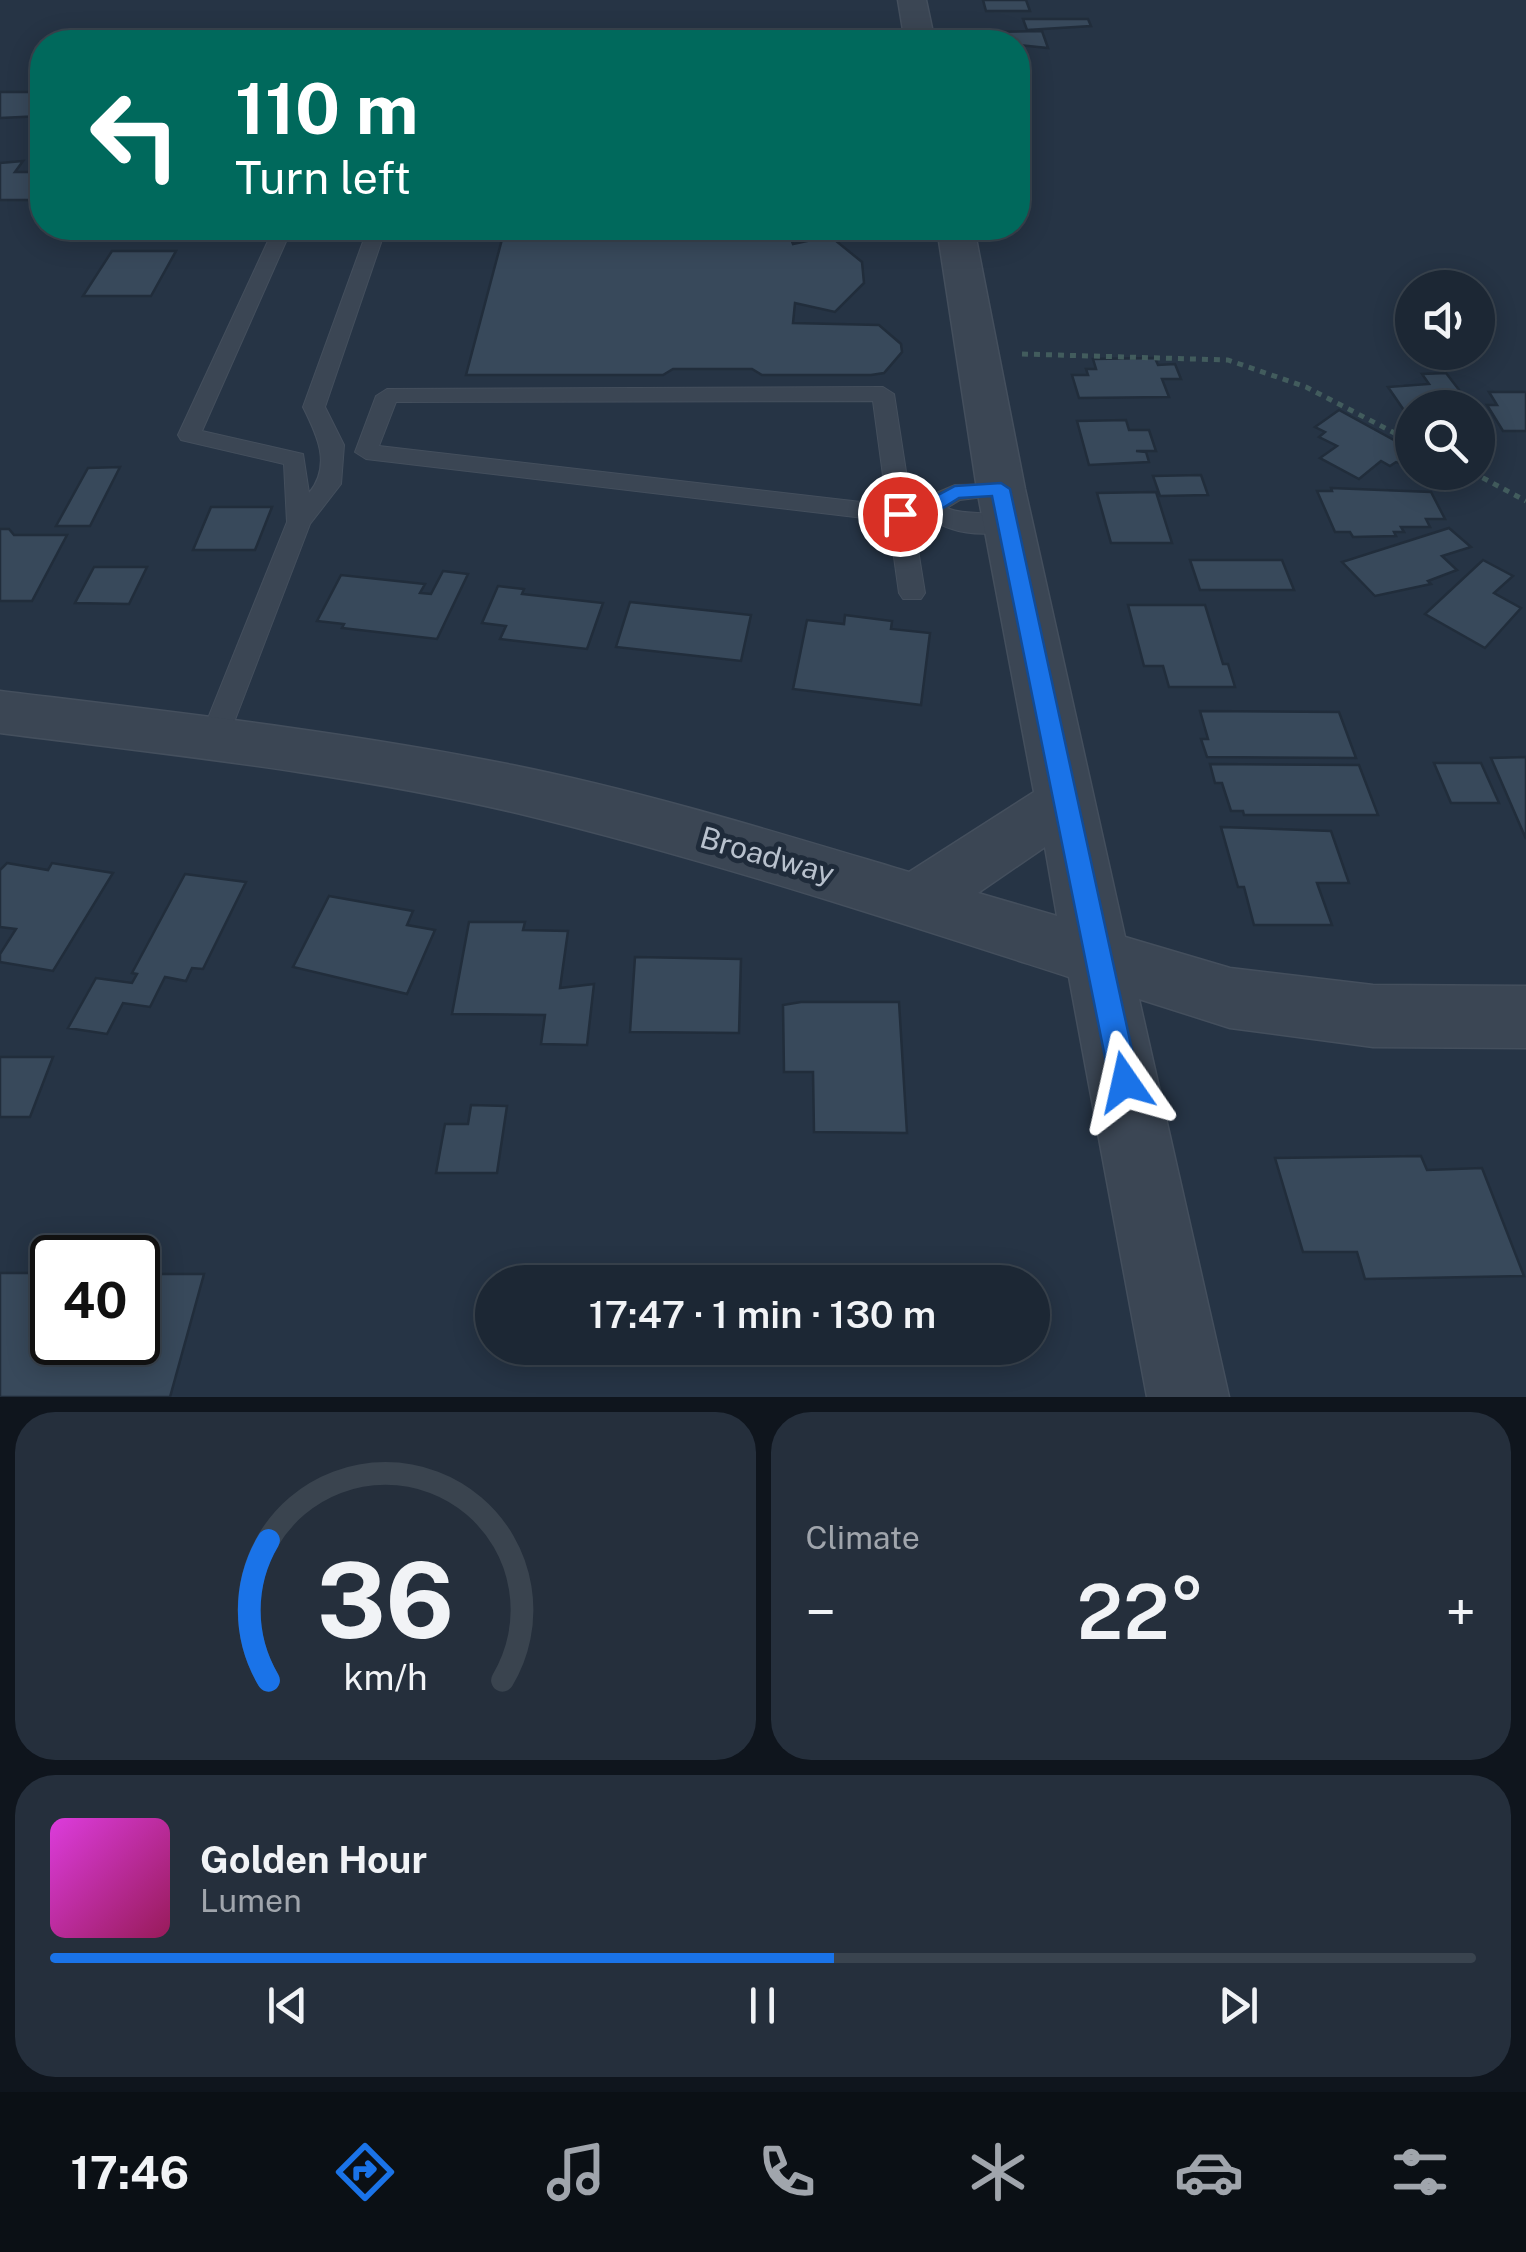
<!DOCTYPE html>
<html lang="en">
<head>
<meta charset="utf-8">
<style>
  body { margin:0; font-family:"Public Sans",sans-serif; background:#252f3c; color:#f1f3f6; height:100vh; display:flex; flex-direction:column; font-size:38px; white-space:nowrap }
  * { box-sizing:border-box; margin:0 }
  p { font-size:32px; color:#a0a5ac }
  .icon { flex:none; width:55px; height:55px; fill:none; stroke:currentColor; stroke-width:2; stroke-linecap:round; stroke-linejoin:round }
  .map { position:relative; height:1397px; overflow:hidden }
  .drawer { display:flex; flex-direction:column; gap:15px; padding:15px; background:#0f151d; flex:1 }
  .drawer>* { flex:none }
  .top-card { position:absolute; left:30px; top:30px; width:1000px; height:210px; border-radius:40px; box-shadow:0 5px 25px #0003,0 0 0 2px #3a444f; background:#00695c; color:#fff; overflow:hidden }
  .tools { position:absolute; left:1395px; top:270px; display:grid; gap:20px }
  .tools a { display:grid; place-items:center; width:100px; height:100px; border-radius:50%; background:#1c2734; box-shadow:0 5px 25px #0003,0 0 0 2px #3a444f; font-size:50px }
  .speed { position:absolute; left:30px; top:1235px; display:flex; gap:20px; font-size:50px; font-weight:700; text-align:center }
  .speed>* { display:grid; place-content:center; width:130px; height:130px; border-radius:50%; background:#1c2734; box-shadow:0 5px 25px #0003,0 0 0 2px #3a444f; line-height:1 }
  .speed .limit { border:5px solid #111; border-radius:15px; background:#fff; color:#111 }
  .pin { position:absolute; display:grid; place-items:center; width:85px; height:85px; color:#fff; margin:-42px; border:5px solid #fff; border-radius:50%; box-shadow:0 2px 10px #0007 }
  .me { position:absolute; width:110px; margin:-55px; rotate:349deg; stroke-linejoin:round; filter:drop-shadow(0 0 8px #0008) }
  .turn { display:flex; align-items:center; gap:35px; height:210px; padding:0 40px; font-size:45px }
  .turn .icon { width:130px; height:130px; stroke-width:2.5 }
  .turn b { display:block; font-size:70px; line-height:85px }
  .big { font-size:75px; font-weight:600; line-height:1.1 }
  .drawer .tile { flex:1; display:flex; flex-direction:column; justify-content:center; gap:15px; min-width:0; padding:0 35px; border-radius:40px; background:#252f3c }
  .drawer .dial { align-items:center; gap:0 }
  .dial svg { height:260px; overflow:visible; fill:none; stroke:#3a444f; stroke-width:7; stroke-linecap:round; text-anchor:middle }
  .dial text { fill:#f1f3f6; stroke:none }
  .song { display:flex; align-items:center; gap:30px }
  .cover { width:120px; height:120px; border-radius:15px; background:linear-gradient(135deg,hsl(300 70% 55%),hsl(330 70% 35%)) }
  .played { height:10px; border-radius:5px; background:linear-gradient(90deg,#1a73e8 55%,#3a444f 55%) }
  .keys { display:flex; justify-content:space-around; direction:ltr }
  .heat { display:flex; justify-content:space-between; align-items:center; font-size:55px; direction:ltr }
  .drawer .tiles { flex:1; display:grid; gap:15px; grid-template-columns:1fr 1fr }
  .tile:last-child { grid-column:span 2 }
  .trip { position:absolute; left:475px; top:1265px; width:575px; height:100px; border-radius:50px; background:#1c2734; box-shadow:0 5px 25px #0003,0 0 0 2px #3a444f; font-weight:600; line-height:100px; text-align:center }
  .menu { display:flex; height:160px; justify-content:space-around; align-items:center; background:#0b1015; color:#a0a5ac }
  .menu .icon { width:70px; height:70px }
  .menu .selected { color:#1a73e8 }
  .menu b { font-size:45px; color:#f1f3f6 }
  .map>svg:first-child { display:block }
  .building { fill:#38495b; stroke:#212d3b; stroke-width:2.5 }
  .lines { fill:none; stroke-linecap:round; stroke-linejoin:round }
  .service-casing { stroke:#444f5d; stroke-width:2 }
  .tertiary-casing { stroke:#444f5d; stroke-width:3 }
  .path { stroke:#425c5d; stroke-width:5; stroke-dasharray:6 6; stroke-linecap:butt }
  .service { fill:#3b4654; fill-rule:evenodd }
  .tertiary { fill:#3b4654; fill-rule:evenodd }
  .route { fill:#1a73e8; stroke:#114b97; stroke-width:2.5 }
  .labels { text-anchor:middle; stroke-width:10; stroke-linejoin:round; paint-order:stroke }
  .street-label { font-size:30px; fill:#b8c1cd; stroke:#1f2b3a }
</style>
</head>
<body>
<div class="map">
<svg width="1526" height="1397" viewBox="0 0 1526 1397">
  <rect width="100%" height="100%" fill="#263445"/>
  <g class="building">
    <polygon points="983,0 1026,0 1030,11 986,11"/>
    <polygon points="1023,19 1088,19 1091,26 1027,30"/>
    <polygon points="1042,31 1048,48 987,42 984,32"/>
    <polygon points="0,92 42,92 42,116 0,118"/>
    <polygon points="23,161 15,172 42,172 42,200 0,200 0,163"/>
    <polygon points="138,228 222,228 220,231 136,231"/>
    <polygon points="505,228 601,228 597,235 647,234 660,228 787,228 793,244 830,236 862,262 864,283 835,312 795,303 793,323 879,325 901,344 902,352 884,373 871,375 762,375 752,369 673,369 663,375 466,375"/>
    <polygon points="112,251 176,251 151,296 83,296"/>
    <polygon points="1155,358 1158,365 1175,364 1181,379 1162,379 1169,397 1079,398 1072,375 1088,375 1086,369 1096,369 1093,359"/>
    <polygon points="1446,373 1473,408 1412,408 1410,419 1388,387 1429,384 1422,374"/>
    <polygon points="1489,392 1526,392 1526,431 1503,431 1487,405 1497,405"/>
    <polygon points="1339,410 1412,450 1412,467 1396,462 1390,466 1381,461 1359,479 1320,458 1337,446 1319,437 1325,432 1315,427"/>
    <polygon points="1126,420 1129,430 1149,430 1156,451 1136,451 1146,452 1149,462 1089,465 1077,421"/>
    <polygon points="120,467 90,526 56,526 88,468"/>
    <polygon points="1201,475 1208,495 1160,496 1153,476"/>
    <polygon points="1331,488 1431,492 1445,519 1426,519 1430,527 1401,527 1404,532 1394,532 1396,536 1353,537 1350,532 1335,532 1317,491 1332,491"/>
    <polygon points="1156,492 1172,543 1111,543 1097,493"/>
    <polygon points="211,507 272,507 255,550 193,550"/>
    <polygon points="1449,528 1471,547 1442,556 1457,570 1428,581 1431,584 1375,596 1342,562"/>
    <polygon points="0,529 9,529 14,535 67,535 32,601 0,601"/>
    <polygon points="1190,560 1282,560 1294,590 1200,590"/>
    <polygon points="1483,560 1513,576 1494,593 1521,608 1485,648 1425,614"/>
    <polygon points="94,567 147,567 129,604 75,603"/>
    <polygon points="443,571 468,574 437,639 342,628 344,624 317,621 341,575 425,584 420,593 431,594"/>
    <polygon points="498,586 524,589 522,594 603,603 587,649 500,639 506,626 482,623"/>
    <polygon points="630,602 751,615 741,661 616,647"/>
    <polygon points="1128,605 1205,605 1223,664 1228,664 1235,687 1169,687 1163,666 1144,666"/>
    <polygon points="845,615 892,621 891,629 930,633 921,705 793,689 807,620 844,624"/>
    <polygon points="1200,711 1339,712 1356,758 1207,757 1201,739 1208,739"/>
    <polygon points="1526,757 1526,839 1491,758"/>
    <polygon points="1434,763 1481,763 1499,803 1451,803"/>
    <polygon points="1210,764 1359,765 1378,815 1244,815 1243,811 1231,811 1222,783 1215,783"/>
    <polygon points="1221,827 1331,831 1349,883 1317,883 1332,925 1254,925 1244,887 1238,887"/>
    <polygon points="7,863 48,870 52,863 113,873 53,971 0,962 0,954 16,929 0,927 0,870"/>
    <polygon points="185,874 246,882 203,969 192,968 186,981 165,977 150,1007 123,1003 107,1034 68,1028 96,978 132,983 137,974 132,973"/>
    <polygon points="329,896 413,911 407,925 435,930 407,994 293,967"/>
    <polygon points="469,922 525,922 523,930 568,931 560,988 594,984 587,1045 541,1044 545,1015 452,1014"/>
    <polygon points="635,957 741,959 739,1033 630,1032"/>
    <polygon points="801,1002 899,1002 907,1133 814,1132 813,1072 784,1072 783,1005"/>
    <polygon points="0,1057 53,1057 30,1117 0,1117"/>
    <polygon points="471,1105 507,1106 497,1173 436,1173 445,1124 468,1124"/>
    <polygon points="1421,1156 1427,1170 1482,1168 1524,1276 1365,1279 1357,1252 1303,1252 1275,1158"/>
    <polygon points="0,1273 52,1273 52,1342 138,1342 138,1274 204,1274 170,1397 0,1397"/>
  </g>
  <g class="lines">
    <g class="service-casing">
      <g id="service">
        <path d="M 274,228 L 292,228 L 202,431 L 303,454 L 309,493 C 332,465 317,435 303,407 L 368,228 L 386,228 L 325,407 L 344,445 L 341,484 L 310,524 L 228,738 L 224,746 L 214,749 L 204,746 L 200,738 L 287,522 L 284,464 L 181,440 L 178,435 Z"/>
        <path d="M 883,387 L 894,394 L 911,504 L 955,485 L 1009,484 L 1013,489 L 1009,494 L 960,500 L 947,508 C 969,518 1007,507 1022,524 C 1011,537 968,535 952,529 C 937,524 929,517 913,519 L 925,593 L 921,599 L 903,599 L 899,593 L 889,521 L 366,459 L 355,452 L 376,396 L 387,389 ZM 873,401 L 887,505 L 379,446 L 396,402 Z"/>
      </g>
    </g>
    <g class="tertiary-casing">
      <g id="tertiary">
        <polygon points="898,0 926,0 935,42 905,42"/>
        <path d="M 937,228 L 974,228 L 1025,489 L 1125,937 L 1230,968 L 1373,985 L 1526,986 L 1526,1048 L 1373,1047 L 1230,1028 L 1139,999 L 1229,1397 L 1147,1397 L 1069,977 C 886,918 704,858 517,813 C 347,773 172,755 0,733 L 0,691 C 171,712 343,731 512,765 C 646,792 778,833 909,872 L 1034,792 L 977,489 ZM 1045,847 L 1057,916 L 978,893 Z"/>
      </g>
    </g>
    <g class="path">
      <polyline points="1022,354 1228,360 1306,387 1412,442"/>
      <polyline points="1472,472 1526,501"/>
    </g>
    <use href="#service" class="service"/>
    <use href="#tertiary" class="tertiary"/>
  </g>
  <polygon class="route" points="1001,483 1010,489 1139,1082 1135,1091 1125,1095 1115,1091 1110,1082 992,496 959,498 935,513 900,520 890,514 893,509 923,503 955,486"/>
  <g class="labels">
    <g class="street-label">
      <text transform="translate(767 856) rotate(16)" y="10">Broadway</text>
    </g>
  </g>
</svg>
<div class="tools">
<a><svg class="icon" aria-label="sound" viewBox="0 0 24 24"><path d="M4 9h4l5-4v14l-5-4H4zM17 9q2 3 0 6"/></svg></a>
<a><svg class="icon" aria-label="search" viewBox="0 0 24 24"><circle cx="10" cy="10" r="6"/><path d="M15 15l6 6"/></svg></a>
</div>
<div class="speed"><div class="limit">40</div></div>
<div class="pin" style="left:900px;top:514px;background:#d93025"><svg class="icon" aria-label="arrive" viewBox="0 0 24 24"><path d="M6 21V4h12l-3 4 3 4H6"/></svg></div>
<svg class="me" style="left:1125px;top:1082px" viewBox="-20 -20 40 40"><path d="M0-17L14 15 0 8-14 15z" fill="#1a73e8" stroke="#fff" stroke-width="4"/></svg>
<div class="trip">17:47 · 1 min · 130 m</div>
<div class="top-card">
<div class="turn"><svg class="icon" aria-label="left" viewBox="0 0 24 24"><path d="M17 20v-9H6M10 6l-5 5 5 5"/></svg><div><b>110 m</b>Turn left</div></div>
</div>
</div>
<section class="drawer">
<div class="tiles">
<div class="tile dial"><svg viewBox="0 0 100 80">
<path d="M14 69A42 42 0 1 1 86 69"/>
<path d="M14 69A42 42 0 0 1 14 26" stroke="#1a73e8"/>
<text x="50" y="56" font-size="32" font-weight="700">36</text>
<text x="50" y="72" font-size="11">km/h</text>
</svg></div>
<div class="tile"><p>Climate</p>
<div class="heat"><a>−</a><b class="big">22°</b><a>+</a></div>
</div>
<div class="tile">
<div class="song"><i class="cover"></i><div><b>Golden Hour</b><p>Lumen</p></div></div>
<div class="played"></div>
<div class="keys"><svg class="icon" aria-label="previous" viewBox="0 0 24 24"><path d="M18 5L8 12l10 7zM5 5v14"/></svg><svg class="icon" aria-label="pause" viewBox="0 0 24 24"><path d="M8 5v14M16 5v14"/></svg><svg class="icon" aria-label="next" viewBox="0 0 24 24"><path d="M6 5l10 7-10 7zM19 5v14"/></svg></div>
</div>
</div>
</section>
<nav class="menu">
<b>17:46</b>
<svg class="icon selected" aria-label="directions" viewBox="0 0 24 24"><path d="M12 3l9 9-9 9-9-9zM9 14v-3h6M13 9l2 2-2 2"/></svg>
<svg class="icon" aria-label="music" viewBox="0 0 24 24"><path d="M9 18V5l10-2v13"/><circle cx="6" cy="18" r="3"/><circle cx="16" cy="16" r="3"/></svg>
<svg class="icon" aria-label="phone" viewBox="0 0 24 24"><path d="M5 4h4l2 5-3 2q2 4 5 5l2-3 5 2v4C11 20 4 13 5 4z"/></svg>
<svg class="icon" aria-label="climate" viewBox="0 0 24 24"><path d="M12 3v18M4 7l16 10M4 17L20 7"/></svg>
<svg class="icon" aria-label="car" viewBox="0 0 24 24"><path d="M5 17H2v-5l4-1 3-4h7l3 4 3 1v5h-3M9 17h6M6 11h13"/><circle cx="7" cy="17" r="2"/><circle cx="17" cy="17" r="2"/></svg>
<svg class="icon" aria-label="filters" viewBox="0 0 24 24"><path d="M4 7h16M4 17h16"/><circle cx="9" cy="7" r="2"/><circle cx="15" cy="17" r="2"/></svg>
</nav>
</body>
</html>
